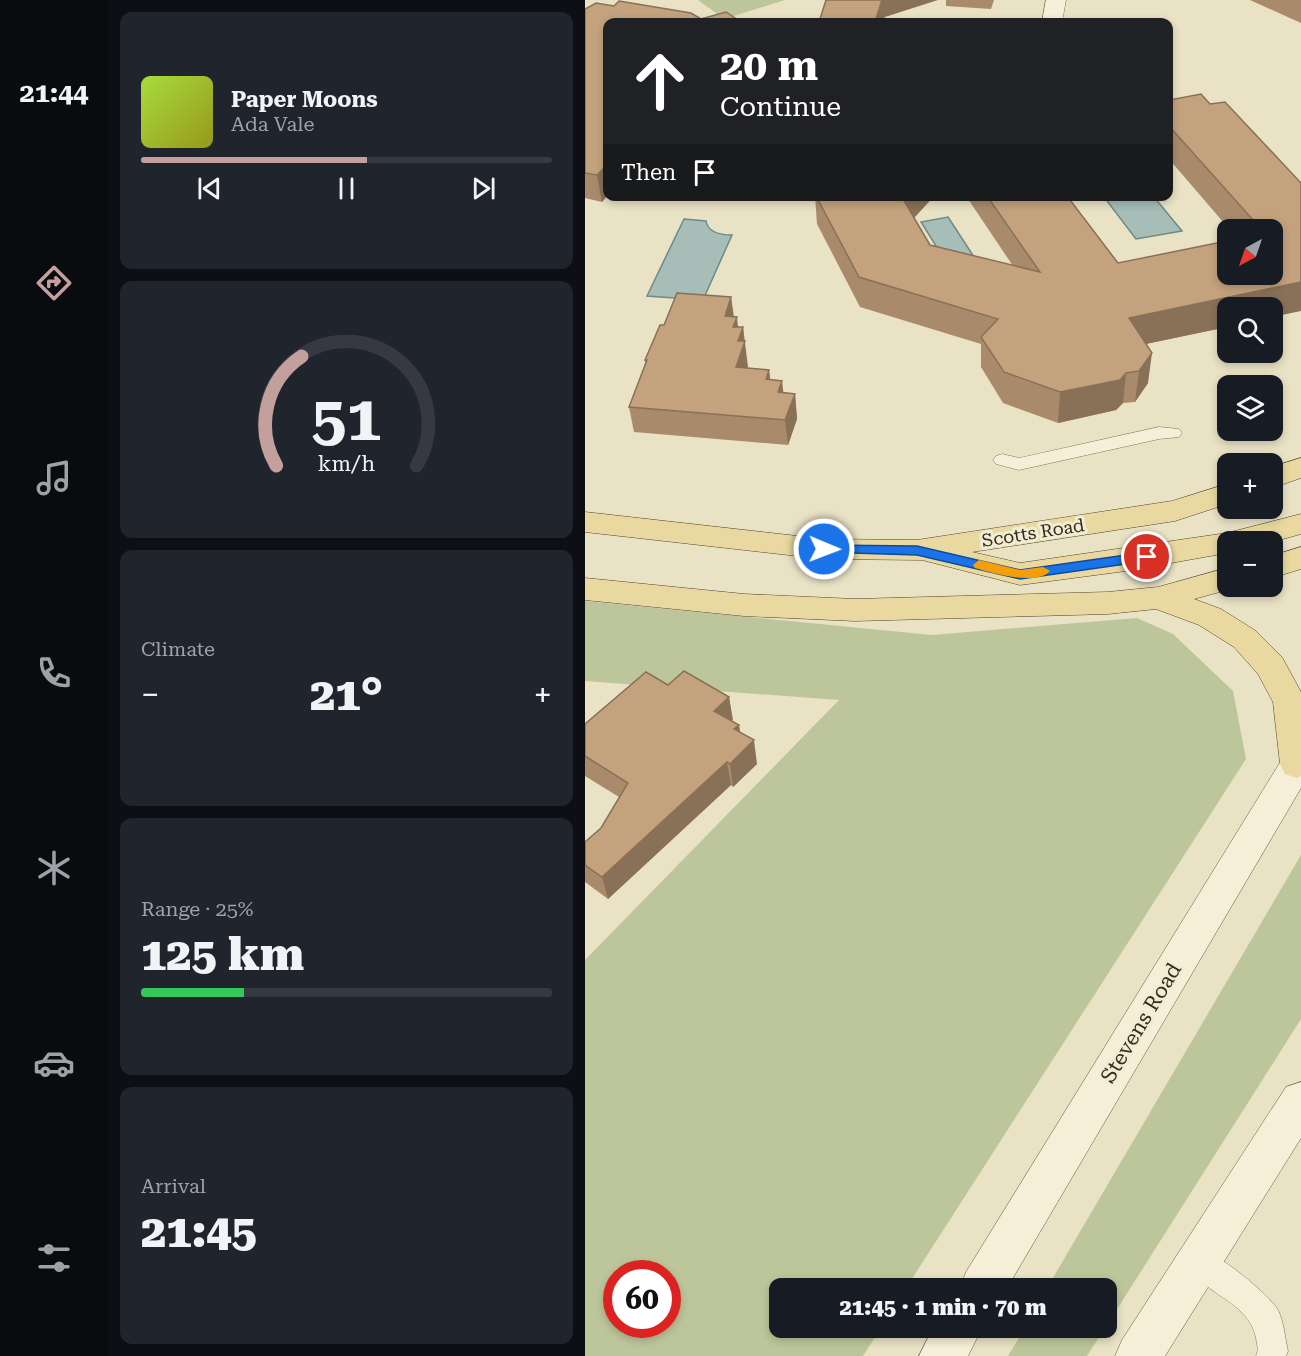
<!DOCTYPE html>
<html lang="en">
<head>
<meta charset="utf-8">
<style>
  body { margin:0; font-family:"Roboto Serif",serif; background:#20242c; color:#f1f3f6; height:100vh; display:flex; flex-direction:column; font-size:22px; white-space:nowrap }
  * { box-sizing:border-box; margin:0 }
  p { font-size:20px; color:#9ea1a6 }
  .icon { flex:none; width:33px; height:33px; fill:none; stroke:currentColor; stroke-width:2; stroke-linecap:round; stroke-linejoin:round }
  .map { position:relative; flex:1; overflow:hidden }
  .sheet { display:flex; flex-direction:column; gap:12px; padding:12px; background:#0d0f14; width:477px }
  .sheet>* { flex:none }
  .top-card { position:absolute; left:18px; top:18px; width:570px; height:183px; border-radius:12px; box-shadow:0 3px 9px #0003; background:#202124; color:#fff; overflow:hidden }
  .needle { width:39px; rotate:220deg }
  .tools { position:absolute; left:632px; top:219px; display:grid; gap:12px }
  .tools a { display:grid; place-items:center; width:66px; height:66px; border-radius:12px; background:#171b24; box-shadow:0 3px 9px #0003; font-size:30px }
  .speed { position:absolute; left:18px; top:1260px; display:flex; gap:12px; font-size:30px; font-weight:700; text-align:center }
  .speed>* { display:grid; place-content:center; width:78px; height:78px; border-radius:50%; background:#171b24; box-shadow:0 3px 9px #0003; line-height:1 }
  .speed .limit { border:9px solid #d22; background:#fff; color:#111 }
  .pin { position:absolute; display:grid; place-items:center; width:51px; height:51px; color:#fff; margin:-26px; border:3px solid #fff; border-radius:50%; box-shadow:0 2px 6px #0007 }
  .me { position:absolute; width:66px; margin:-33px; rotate:91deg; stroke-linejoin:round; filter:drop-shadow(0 0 4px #0008) }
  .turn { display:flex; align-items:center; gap:21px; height:126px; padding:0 18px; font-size:27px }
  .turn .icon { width:78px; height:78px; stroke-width:2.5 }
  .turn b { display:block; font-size:42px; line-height:51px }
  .then { display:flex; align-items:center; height:57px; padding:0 18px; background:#0003; gap:12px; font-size:22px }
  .big { font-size:45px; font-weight:800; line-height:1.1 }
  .sheet .widget { flex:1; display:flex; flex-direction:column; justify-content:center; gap:9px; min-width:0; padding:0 21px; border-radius:12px; background:#20242c }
  .sheet .dial { align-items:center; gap:0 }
  .dial svg { height:156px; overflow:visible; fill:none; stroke:#363941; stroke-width:7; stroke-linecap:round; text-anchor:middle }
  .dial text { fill:#f1f3f6; stroke:none }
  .song { display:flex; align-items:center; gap:18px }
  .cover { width:72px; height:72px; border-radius:9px; background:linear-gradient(135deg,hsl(80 70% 55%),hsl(60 70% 35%)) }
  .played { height:6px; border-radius:3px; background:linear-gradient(90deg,#c3a09e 55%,#363941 55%) }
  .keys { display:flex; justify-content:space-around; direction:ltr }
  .heat { display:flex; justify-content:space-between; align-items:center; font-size:33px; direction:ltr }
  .charge { height:9px; border-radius:4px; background:linear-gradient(90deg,#34c759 25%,#363941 0) }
  .trip { position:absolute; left:184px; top:1278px; width:348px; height:60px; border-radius:12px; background:#171b24; box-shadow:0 3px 9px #0003; font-weight:800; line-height:60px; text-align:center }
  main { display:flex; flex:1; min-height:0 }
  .tabs { display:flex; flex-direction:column; width:108px; justify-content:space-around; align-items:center; background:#090b0e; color:#9ea1a6 }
  .tabs .icon { width:42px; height:42px }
  .tabs .active { color:#c3a09e }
  .tabs b { font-size:27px; color:#f1f3f6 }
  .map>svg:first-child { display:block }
  .green { fill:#bdc69a; fill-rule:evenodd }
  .water { fill:#a6bdb8; stroke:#6e8a86; stroke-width:1.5 }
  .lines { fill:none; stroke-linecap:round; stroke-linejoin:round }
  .lane-casing { stroke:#82745d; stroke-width:1 }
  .street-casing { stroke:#82745d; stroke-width:1 }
  .secondary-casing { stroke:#645540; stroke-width:1 }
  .primary-casing { stroke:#514230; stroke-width:1 }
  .path { stroke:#82745d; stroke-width:4; stroke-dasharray:4.5 3; stroke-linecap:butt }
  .lane { fill:#f5efd7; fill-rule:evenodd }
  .street { fill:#f5efd7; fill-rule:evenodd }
  .secondary { fill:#f5efd7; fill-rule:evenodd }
  .primary { fill:#e9d9a0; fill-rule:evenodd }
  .wall { fill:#a98b6c }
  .shaded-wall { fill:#897158 }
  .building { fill:#c4a27e; stroke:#897158; stroke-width:1.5 }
  .route { fill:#1a73e8; stroke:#114b97; stroke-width:1.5 }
  .slow { fill:#f59e0b }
  .labels { text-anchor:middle; stroke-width:6; stroke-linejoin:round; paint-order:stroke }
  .street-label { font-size:18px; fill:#342b1f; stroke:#f2ecd3 }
  .near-street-label { font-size:21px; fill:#342b1f; stroke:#f2ecd3 }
</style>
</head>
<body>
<main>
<nav class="tabs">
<b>21:44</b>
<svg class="icon active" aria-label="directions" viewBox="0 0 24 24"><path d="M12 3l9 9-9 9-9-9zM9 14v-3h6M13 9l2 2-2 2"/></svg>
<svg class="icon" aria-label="music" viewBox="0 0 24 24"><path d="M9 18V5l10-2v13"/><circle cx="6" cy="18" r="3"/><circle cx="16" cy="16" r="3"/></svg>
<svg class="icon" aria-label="phone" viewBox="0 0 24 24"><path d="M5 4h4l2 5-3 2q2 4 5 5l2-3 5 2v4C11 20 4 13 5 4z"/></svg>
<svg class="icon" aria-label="climate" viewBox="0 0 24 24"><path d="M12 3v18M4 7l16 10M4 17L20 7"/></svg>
<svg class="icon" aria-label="car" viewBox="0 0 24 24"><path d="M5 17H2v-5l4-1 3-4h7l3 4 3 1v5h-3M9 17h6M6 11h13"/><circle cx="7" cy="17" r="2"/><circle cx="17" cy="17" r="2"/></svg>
<svg class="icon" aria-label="filters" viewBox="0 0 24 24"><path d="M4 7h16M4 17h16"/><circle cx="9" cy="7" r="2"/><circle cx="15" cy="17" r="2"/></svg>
</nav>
<section class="sheet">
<div class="widget">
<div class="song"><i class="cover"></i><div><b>Paper Moons</b><p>Ada Vale</p></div></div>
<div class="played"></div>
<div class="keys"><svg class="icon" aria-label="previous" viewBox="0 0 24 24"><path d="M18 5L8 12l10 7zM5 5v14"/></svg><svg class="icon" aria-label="pause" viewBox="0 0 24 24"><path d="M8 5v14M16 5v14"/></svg><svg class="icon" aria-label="next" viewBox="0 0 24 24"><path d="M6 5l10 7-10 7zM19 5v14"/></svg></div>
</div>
<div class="widget dial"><svg viewBox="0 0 100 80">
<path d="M14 69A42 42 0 1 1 86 69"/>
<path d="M14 69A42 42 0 0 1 27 13" stroke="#c3a09e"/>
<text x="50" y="56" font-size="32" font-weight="700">51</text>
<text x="50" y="72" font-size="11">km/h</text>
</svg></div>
<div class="widget"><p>Climate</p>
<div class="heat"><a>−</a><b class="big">21°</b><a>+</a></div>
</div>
<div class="widget"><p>Range · 25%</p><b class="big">125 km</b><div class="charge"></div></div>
<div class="widget"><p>Arrival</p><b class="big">21:45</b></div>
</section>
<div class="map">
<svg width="716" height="1356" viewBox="0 0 716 1356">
  <rect width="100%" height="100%" fill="#e9e2c5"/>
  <g class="green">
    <polygon points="113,0 200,0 139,19"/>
    <path d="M 0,601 L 347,635 L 552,618 L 588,634 L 648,691 L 661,759 L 321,1288 L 195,1288 L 195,1328 L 296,1328 L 278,1356 L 0,1356 L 0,960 L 254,700 L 0,681 ZM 32,1274 L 82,1274 L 82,1324 L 32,1324 Z"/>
    <polygon points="716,855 716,1019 522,1325 522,1288 462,1288"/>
    <polygon points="440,1328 520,1328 502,1356 423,1356"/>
  </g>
  <g class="water">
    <polygon points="519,197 569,197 597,231 551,239"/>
    <polygon points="363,217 391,260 363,265 336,222"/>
    <path d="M 99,219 L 121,221 C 123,233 136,235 147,235 L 118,300 L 62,296 Z"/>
  </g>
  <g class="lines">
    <g class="lane-casing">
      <g id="lane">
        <polygon points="574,427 594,429 597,433 594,437 574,439 434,470 411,464 408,460 411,456 417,454 434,458"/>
        <path d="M 614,1247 C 634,1255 682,1292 693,1310 C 699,1322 700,1338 703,1351 L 701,1356 L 671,1356 C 674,1350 672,1345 671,1338 C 664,1300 613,1293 600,1261 L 604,1251 Z"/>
      </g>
    </g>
    <g class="street-casing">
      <polygon id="street" points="461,0 481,0 477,22 457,22"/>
    </g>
    <g class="secondary-casing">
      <g id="secondary">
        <polygon points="716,745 716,788 422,1288 375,1288 381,1272 704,748"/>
        <polygon points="716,1082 716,1138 580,1356 530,1356 537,1340 701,1087"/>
        <polygon points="348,1328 397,1328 383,1356 334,1356"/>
      </g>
    </g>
    <g class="primary-casing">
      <g id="primary">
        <polygon points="716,458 716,478 687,488 687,467"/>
        <polygon points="642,484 642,504 590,521 387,552 435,563 642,533 716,514 716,534 687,542 642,542 642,553 541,571 435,585 337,560 239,559 0,532 0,512 239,539 332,540 587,501"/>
        <polygon points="716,547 716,569 687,578 687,556"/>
        <polygon points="642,568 642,586 653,587 609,599 636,609 671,631 697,657 716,692 716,776 712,778 700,774 695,764 688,702 673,674 649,647 614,625 571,609 523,614 270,621 159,616 0,600 0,578 159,594 270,599 523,592 573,587"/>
      </g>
    </g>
    <polyline class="path" points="662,464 672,459"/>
    <use href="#lane" class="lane"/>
    <use href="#street" class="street"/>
    <use href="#secondary" class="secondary"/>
    <use href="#primary" class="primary"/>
  </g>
  <g class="wall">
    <polygon points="361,0 409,0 406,9 361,6"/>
    <polygon points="665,0 716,0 716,23"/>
    <polygon points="29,6 116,19 156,22 22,22 22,196 17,202 0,198 0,9"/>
    <polygon points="584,100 625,104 716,183 642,327 561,344 563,383 550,402 538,403 531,410 473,423 418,403 396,367 396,344 275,307 232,224 230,196 349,196 329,218 345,245 428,266 381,196 482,196 533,263 642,274 687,230 645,230 584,159"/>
    <polygon points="146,297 149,316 153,327 158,327 162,368 184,370 185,379 198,393 210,394 212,419 203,445 49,432 44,407 60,364 60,360 79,325"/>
    <polygon points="83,685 144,697 147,721 154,725 155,732 172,764 148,787 146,785 23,899 0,882 0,842 16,828 34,797 0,776 0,724"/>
  </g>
  <g class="shaded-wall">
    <polygon points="297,0 353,0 300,17 298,22 290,22"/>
    <polygon points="22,165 22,196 17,202 12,175"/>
    <polygon points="321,196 349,196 319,229 318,199"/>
    <polygon points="716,282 716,311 687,317 687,308 642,308 642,327 541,348 544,318"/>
    <polygon points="146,297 149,322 140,316"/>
    <polygon points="152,317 154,337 158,327 163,367 154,392 151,367 148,327"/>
    <polygon points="567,353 563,383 550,402 554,371"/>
    <polygon points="184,370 187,395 181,379"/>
    <polygon points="541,373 538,403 531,410 473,423 475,392"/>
    <polygon points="197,381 200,406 193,392"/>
    <polygon points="210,394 212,419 203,445 200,420"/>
    <polygon points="144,697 148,720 133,734 129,711"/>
    <polygon points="154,725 157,748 149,729"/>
    <polygon points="169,740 172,764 148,787 145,764"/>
    <polygon points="142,762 146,785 23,899 17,877"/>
  </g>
  <g class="building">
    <polygon points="241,0 297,0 290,22 234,22"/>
    <polygon points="34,1 106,13 116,19 141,12 156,22 22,22 22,165 12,175 0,173 0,9 11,3 29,6"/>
    <polygon points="616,94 625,104 640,102 716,183 716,282 544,318 567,353 554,371 541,373 535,380 475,392 419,372 396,337 413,319 274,277 231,196 321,196 318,199 345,245 455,272 402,196 482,196 533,263 642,241 642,274 687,274 687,230 677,230 584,126 584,100"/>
    <polygon points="92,293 146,297 140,316 152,317 148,327 158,327 153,341 160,341 151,367 184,370 181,379 197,381 193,392 210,394 200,420 44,407 62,360 60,360 75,325 79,325"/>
    <polygon points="99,671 144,697 129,711 154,725 149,729 169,740 145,764 142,762 17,877 0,865 0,842 16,828 43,783 0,756 0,724 61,672 83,685"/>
  </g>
  <polygon class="route" points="239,545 332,546 435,570 562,552 568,557 562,561 435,579 332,555 234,552 233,549 234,546"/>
  <path class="slow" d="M 394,560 L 435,570 L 458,567 L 465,571 C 452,586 407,573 390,568 L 388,565 Z"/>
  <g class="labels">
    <g class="street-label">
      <text transform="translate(448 533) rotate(-9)" y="6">Scotts Road</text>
    </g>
    <g class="near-street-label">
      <text transform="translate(556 1023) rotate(-59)" y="7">Stevens Road</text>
    </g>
  </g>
</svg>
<div class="tools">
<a><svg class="needle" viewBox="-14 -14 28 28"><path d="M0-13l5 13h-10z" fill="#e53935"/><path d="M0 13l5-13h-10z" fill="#9ea1a6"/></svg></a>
<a><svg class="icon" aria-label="search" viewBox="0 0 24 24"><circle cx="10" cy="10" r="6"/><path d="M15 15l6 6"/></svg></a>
<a><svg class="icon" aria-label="layers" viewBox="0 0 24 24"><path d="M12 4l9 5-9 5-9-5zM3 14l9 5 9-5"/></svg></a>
<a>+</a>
<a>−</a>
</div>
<div class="speed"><div class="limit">60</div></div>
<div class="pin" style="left:562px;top:557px;background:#d93025"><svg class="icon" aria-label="arrive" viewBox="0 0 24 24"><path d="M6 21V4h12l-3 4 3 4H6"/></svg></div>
<svg class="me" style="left:239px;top:549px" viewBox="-20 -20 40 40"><circle r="17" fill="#1a73e8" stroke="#fff" stroke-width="3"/><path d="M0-11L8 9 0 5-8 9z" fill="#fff"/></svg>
<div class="trip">21:45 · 1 min · 70 m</div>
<div class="top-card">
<div class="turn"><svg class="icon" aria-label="ahead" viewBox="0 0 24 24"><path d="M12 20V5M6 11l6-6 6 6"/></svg><div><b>20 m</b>Continue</div></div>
<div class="then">Then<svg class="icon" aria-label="arrive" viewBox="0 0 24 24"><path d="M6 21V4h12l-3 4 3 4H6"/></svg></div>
</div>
</div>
</main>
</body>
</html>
